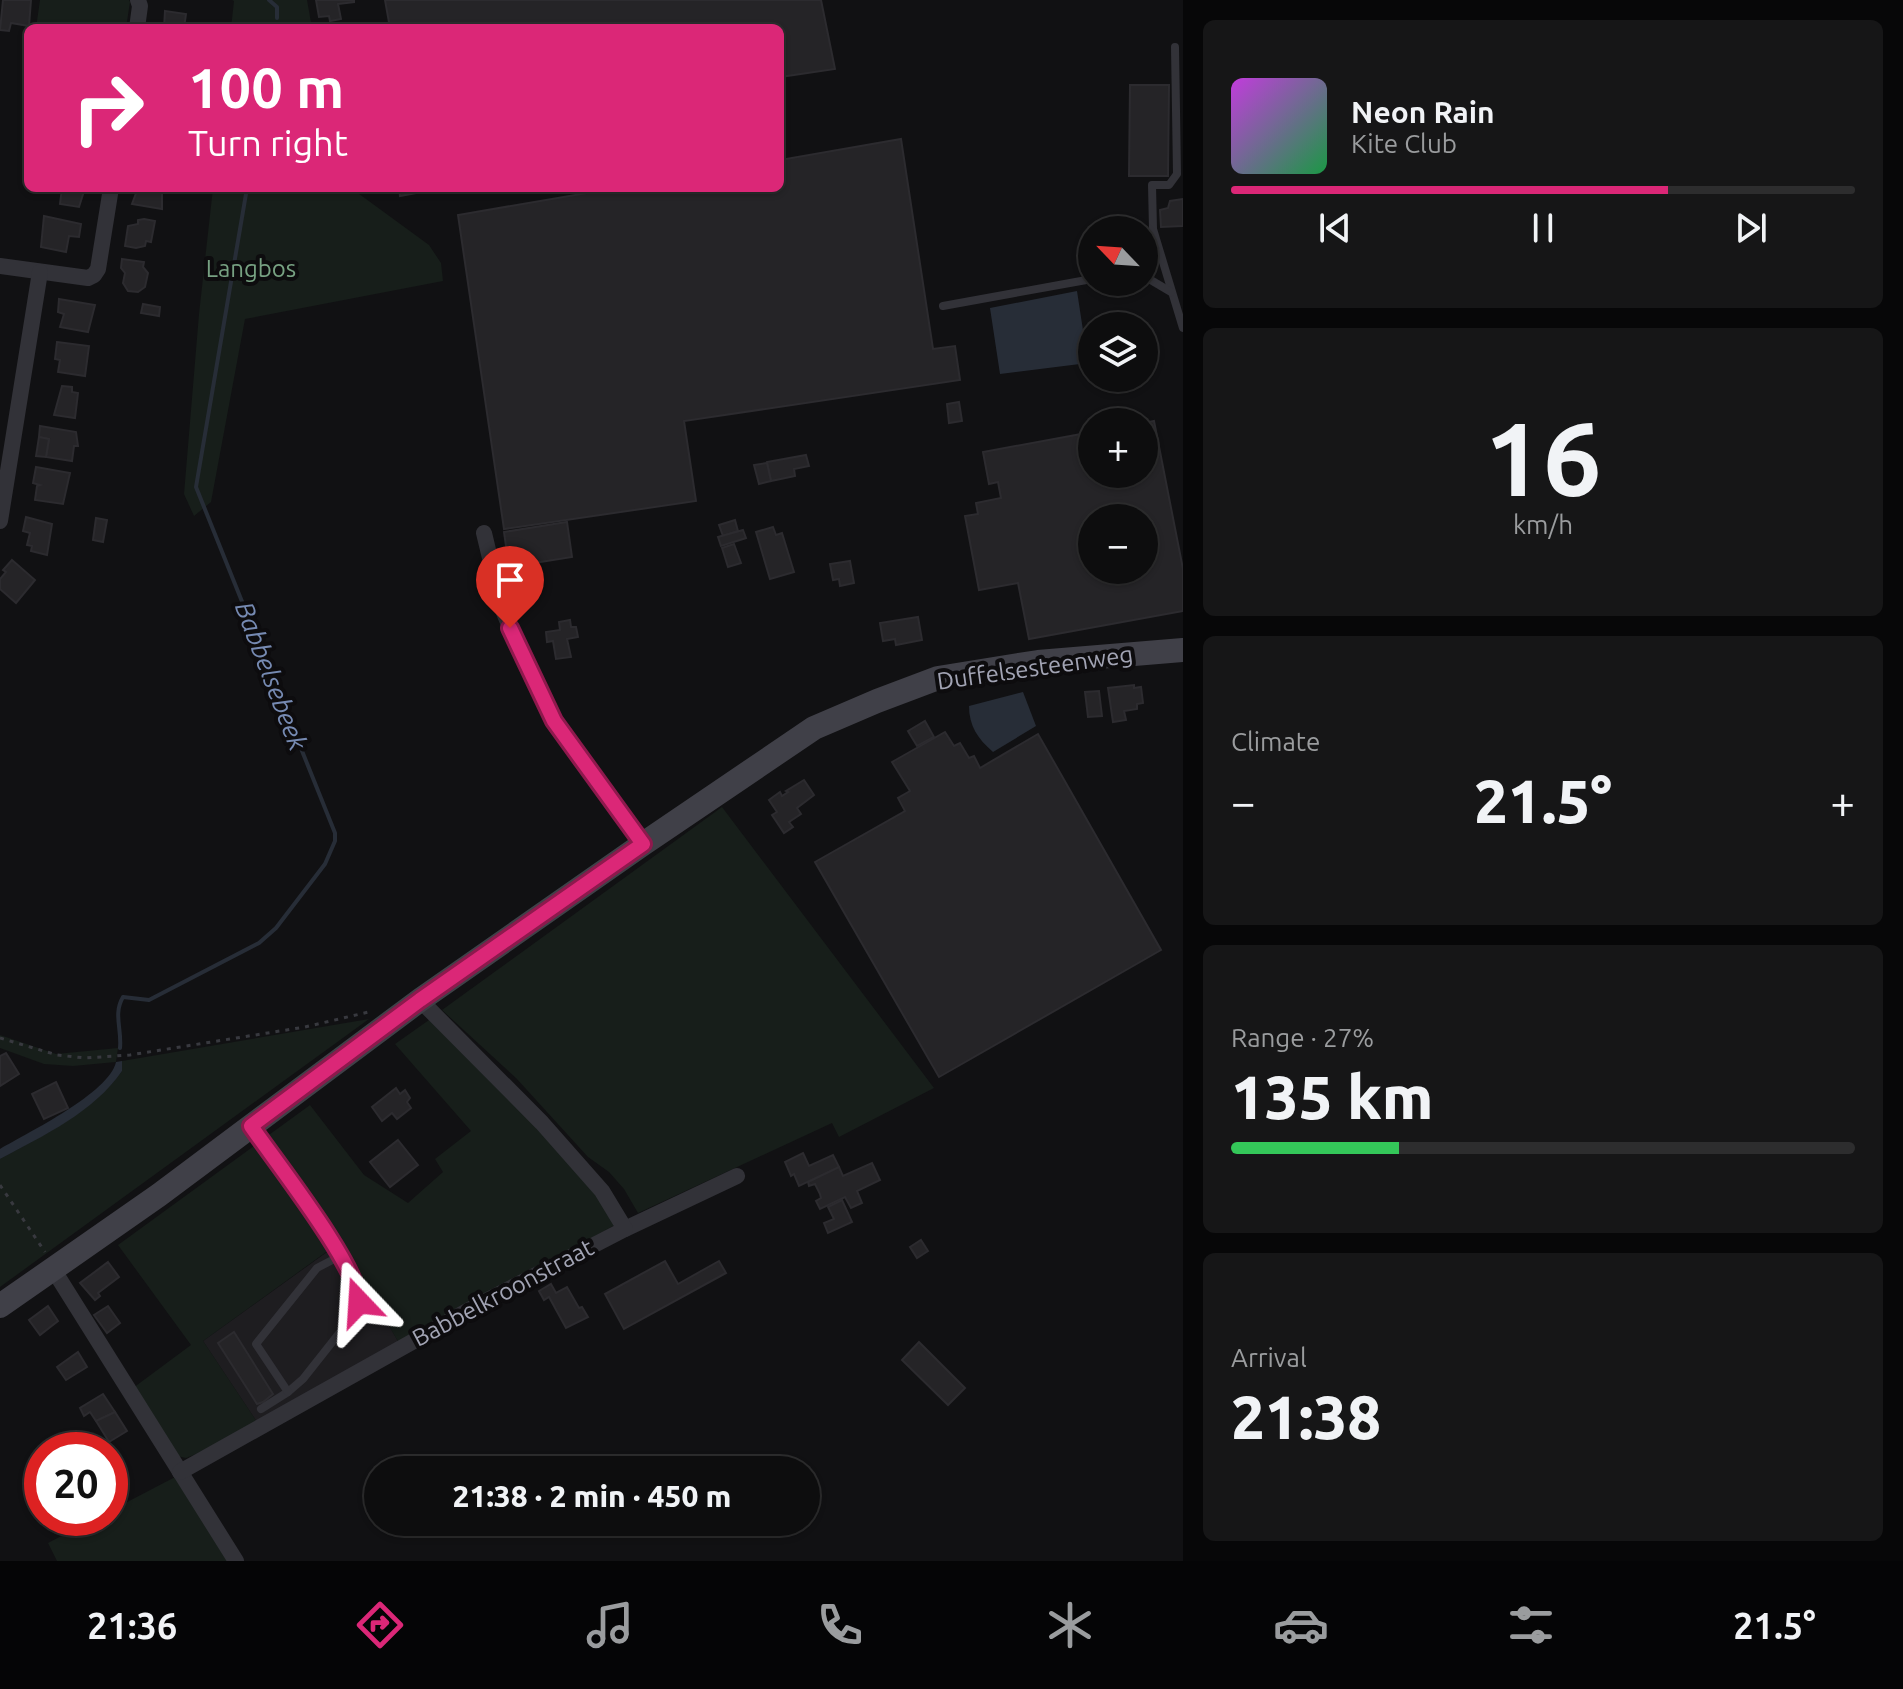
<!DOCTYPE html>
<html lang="en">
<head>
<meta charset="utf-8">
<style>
  body { margin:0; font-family:Ubuntu,sans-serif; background:#161617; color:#f1f3f6; height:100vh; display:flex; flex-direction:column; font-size:30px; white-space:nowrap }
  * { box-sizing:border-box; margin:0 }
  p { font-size:26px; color:#9a9c9e }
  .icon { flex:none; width:44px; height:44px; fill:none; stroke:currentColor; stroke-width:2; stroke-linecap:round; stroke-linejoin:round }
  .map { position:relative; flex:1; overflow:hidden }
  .side { display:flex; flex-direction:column; gap:20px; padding:20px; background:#070708; width:720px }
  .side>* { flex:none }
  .hud { position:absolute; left:24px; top:24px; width:760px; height:168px; border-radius:12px; box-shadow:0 2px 6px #0004,0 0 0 2px #2d2d2e; background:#db2777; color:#fff; overflow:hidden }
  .needle { width:52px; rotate:295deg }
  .fabs { position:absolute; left:1078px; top:216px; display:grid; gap:16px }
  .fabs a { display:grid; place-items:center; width:80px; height:80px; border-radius:50%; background:#0d0d0e; box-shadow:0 2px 6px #0004,0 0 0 2px #2d2d2e; font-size:40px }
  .speed { position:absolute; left:24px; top:1432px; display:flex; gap:16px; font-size:40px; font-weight:700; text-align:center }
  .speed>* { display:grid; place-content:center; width:104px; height:104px; border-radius:50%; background:#0d0d0e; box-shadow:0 2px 6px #0004,0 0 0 2px #2d2d2e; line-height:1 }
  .speed .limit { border:12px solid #d22; background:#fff; color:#111 }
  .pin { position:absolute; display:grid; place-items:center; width:68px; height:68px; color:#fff; margin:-82px -34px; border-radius:50% 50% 50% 0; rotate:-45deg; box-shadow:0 0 8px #0007 }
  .pin .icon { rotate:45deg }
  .me { position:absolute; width:88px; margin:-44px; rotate:340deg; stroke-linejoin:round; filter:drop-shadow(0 0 6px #0008) }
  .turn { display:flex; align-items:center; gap:28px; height:168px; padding:0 32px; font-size:36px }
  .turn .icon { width:104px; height:104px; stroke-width:2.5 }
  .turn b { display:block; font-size:56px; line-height:68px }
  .big { font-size:60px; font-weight:800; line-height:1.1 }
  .side .card { flex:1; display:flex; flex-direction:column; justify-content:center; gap:12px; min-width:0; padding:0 28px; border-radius:12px; background:#161617 }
  .side .dial { align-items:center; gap:0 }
  .dial b { font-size:104px; line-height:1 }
  .song { display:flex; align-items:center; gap:24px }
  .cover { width:96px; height:96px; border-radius:12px; background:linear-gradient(135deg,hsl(290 70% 55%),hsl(140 70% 35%)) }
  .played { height:8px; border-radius:4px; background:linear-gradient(90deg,#db2777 70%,#2d2d2e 70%) }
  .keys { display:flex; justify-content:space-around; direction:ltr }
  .heat { display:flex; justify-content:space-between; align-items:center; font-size:44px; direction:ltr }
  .charge { height:12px; border-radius:6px; background:linear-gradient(90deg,#34c759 27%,#2d2d2e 0) }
  .trip { position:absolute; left:364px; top:1456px; width:456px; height:80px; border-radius:40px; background:#0d0d0e; box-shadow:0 2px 6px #0004,0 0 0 2px #2d2d2e; font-weight:800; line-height:80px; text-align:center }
  .menu { display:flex; height:128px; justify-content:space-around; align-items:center; background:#050506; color:#9a9c9e }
  .menu .icon { width:56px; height:56px }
  .menu .current { color:#db2777 }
  .menu b { font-size:36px; color:#f1f3f6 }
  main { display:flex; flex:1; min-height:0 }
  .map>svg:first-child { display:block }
  .built { fill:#1e1d20 }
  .green { fill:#171e1a }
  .water { fill:#272d37 }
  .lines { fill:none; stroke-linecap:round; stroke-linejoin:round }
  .stream { stroke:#272d37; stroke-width:4 }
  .building { fill:#252427; stroke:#2c2b2f; stroke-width:2; fill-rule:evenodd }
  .path { stroke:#38393f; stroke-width:3; stroke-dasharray:4 6; stroke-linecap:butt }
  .lane { stroke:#323238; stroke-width:8 }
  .street { stroke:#323238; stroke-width:16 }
  .secondary { stroke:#404048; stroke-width:24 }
  .route-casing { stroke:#8e194d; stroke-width:20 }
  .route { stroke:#db2777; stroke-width:14 }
  .labels { text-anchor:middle; stroke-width:8; stroke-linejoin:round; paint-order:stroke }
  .park-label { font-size:24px; fill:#77a182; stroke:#0d0c0e }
  .street-label { font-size:24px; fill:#a2a4b4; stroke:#0d0c0e }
  .water-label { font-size:26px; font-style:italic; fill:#768ab2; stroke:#0d0c0e }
</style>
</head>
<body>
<main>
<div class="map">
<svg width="1183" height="1561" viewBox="0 0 1183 1561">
  <rect width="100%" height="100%" fill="#111113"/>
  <polygon class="built" points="341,1242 399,1343 257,1422 203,1341"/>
  <g class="green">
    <polygon points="40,0 129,0 130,2 126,28 36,28"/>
    <polygon points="232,0 307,0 312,28 231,28 234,1"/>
    <polygon points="213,188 351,188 429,245 441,263 443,281 245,319 211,502 194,516 184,494 199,314"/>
    <polygon points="722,807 934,1088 839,1137 832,1123 638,1213 624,1189 609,1172 588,1157 516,1078 442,1010"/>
    <path d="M 369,1019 L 11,1279 L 0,1287 L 0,1159 C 43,1135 93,1112 122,1071 L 122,1061 Z"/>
    <polygon points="429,1020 480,1065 599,1197 615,1225 399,1343 340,1242 203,1341 257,1422 196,1454 186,1458 177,1456 133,1388 191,1345 118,1245 310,1105 364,1175 408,1203 443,1172 435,1159 471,1131 395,1044"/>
    <polygon points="0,1035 56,1054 118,1048 116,1062 73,1066 44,1064 0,1048"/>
    <polygon points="177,1476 231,1561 57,1561 48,1543 96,1518 110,1518 110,1511"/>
  </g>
  <g class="water">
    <polygon points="1077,291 1088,363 1000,374 990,308"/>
    <path d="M 1023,692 L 1036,726 L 993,752 C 978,739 969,726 969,706 Z"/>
    <path d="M 122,1061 L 122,1071 C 94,1112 43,1136 0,1159 L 0,1149 C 29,1132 109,1093 116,1062 Z"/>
  </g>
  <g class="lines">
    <g class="stream">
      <polyline points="269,0 277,7 277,18"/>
      <polyline points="275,28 276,24"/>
      <path d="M 120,1048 C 122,1029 113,1014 123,997 L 149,1000 L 259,943 L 276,928 L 325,864 L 335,841 L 335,833 L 196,487 L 247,188"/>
    </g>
  </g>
  <g class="building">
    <polygon points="3,0 31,0 29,26 11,23 9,31 0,30"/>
    <polygon points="316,0 354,0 354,2 338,4 341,19 330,21 329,16 319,17"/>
    <polygon points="385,0 821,0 835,69 780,77 780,28 390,28"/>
    <polygon points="165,11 186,14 184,28 164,28"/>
    <polygon points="1130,85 1169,85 1168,176 1129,176"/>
    <polygon points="901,139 933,349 955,346 960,380 684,421 696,501 504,529 458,215 616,188 780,188 780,160"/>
    <polygon points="62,188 85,188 79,207 60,204"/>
    <polygon points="138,188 162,188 162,209 132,204"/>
    <polygon points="399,188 436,188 437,189 400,196"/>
    <polygon points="1183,199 1183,226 1161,227 1160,210 1168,208 1170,201"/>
    <polygon points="44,216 81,224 79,237 69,236 66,252 41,247"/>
    <polygon points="144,219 155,221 151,242 146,241 145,246 136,248 125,246 128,226 138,224 138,220"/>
    <polygon points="122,259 144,262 143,267 148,273 145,287 138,292 128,291 123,283 125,273 121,268"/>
    <polygon points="59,299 95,305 88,332 60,327 64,314 58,312"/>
    <polygon points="143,304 160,307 159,316 141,313"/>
    <polygon points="57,342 89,346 85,376 58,372 60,360 55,359"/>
    <polygon points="62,386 72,387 72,392 78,393 75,418 54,415"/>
    <polygon points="959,402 962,421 949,423 947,404"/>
    <path d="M 1154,421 L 1183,569 L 1183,611 L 1029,639 L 1018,583 L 979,590 L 965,516 L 978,514 L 976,503 L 1001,498 L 998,482 L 989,484 L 983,452 L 1092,432 L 1092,474 L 1144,474 L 1144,423 ZM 1092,518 L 1144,518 L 1144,570 L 1092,570 Z"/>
    <polygon points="40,426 76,432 78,446 74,446 72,461 46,457 49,439 39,437"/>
    <polygon points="39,437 49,439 46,457 36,456"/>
    <polygon points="806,455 809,466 794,469 795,476 771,481 767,462"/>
    <polygon points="767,463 771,481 759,484 754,465"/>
    <polygon points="36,467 70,473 63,504 35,500 37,486 40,485 33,483"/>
    <polygon points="26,517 52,524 47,555 31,551 32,546 27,545 30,533 23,531"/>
    <polygon points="96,518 107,520 103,542 93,540"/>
    <polygon points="735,520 738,531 723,536 719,525"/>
    <polygon points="567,522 572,557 509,567 504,532"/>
    <polygon points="773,527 776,535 782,533 794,572 770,579 756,532"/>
    <polygon points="743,530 746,538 721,546 718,537"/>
    <polygon points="734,544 741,563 728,567 722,548"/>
    <polygon points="12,560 35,580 16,603 0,589 0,579 6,572 3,570"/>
    <polygon points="850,561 854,583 840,586 839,579 833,580 830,564"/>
    <polygon points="918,617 922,640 896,645 895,639 883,641 880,623"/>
    <polygon points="570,620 571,627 576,627 578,637 567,639 571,657 556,659 553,641 547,642 546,632 560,630 559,622"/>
    <polygon points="1134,685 1134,688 1141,687 1143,703 1137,704 1137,709 1124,711 1126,720 1113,722 1108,688"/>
    <polygon points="1099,691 1102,716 1088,717 1085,692"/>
    <polygon points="925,721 934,737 917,746 908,731"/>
    <polygon points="945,732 954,746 960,743 969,758 974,756 980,768 1038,734 1161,950 939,1077 815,862 905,811 898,798 910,791 892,762"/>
    <polygon points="804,780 814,795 797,808 801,814 789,822 793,827 784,833 772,815 777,812 769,800 780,792 782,796 788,792 786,791"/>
    <polygon points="6,1053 19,1074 0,1086 0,1056"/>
    <polygon points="56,1082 68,1108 44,1119 32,1094"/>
    <polygon points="396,1088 400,1094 405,1090 410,1098 407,1102 411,1108 397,1119 392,1113 382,1121 372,1107"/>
    <polygon points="398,1140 418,1165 390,1187 370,1162"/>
    <polygon points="803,1153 809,1166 833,1155 839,1167 799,1186 794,1174 791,1176 785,1162"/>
    <polygon points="872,1163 880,1180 857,1191 862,1203 851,1208 845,1197 820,1209 816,1201 821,1198 820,1194 815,1184 809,1186 808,1182 839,1167 843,1176"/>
    <polygon points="842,1200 852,1222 828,1233 824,1223 834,1219 828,1207"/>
    <polygon points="921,1240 928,1251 917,1258 910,1247"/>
    <polygon points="665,1261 678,1284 719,1261 726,1273 624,1329 605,1294"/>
    <polygon points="108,1262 119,1277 98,1293 100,1296 95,1300 80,1283"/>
    <polygon points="551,1284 556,1293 567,1287 579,1308 582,1307 588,1317 566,1328 549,1297 544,1300 539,1291"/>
    <polygon points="48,1306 58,1321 40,1335 29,1320"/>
    <polygon points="108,1306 120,1323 107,1333 94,1315"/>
    <polygon points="234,1332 273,1394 263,1402 257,1404 218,1343"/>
    <polygon points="919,1342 965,1388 948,1405 902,1360"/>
    <polygon points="78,1352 87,1367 66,1380 57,1367"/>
    <polygon points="103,1394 115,1412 96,1421 90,1412 84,1416 80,1408"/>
    <polygon points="115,1412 127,1431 109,1442 96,1421"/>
    <polygon points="65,1437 86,1444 84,1450 62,1446"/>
  </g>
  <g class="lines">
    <g class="path">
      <polyline points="0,1038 57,1055 85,1058 130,1055 305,1027 373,1011"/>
      <polyline points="0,1185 45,1252"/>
    </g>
    <g class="lane">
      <polyline points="1175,47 1177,174 1169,185 1152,185 1153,229 1183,328"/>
      <polyline points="1144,276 1171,292"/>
      <polyline points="943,306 1092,279"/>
      <polyline points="252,1127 335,1246 354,1280 359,1291 359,1302 356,1312 303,1379 288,1392 261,1409"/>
      <polyline points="288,1392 256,1344 317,1268 340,1256"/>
    </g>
    <g class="street">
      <polyline points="137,28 140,6 138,0"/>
      <polyline points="0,266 88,278 94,275 98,269 111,188"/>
      <polyline points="0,521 40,272"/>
      <polyline points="484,533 502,608 527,667 554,721 643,844"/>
      <polyline points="625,1229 737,1176"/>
      <polyline points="53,1269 236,1561"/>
      <polyline points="180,1472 478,1305 625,1229 602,1191 542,1123 420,1000"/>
    </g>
    <polyline class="secondary" points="0,1306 159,1195 420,1000 643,844 814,728 877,701 938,678 1038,662 1183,650"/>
  </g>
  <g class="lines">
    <g class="route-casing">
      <path id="route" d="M 359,1302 C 359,1267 275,1161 251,1126 L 420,1000 L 643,844 L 554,721 L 510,628"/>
    </g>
    <use href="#route" class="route"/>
  </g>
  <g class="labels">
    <g class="park-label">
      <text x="251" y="277">Langbos</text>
    </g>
    <g class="street-label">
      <text transform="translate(1035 668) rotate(-8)" y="8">Duffelsesteenweg</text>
      <text transform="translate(503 1293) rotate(-28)" y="8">Babbelkroonstraat</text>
    </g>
    <g class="water-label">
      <text transform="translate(271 676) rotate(69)" y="9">Babbelsebeek</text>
    </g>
  </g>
</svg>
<div class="fabs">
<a><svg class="needle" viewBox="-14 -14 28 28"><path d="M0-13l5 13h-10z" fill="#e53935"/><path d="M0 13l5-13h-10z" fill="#9a9c9e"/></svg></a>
<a><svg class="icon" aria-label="layers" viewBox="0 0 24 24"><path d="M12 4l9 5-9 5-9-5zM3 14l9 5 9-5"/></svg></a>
<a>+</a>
<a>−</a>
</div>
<div class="speed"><div class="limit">20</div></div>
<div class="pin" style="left:510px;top:628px;background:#d93025"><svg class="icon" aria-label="arrive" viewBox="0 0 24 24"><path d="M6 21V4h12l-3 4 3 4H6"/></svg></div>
<svg class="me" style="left:359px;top:1302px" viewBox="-20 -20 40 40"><path d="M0-17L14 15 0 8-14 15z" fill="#db2777" stroke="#fff" stroke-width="4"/></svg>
<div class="trip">21:38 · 2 min · 450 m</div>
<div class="hud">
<div class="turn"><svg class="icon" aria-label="right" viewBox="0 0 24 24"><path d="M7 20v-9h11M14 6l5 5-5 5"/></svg><div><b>100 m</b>Turn right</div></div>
</div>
</div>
<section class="side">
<div class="card">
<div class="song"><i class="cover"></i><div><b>Neon Rain</b><p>Kite Club</p></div></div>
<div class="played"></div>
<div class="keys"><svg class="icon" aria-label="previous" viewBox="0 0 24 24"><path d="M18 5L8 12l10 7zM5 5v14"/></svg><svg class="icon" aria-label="pause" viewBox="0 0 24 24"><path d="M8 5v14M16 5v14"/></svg><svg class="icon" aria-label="next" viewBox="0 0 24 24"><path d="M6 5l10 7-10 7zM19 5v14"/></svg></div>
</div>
<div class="card dial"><b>16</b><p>km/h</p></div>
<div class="card"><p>Climate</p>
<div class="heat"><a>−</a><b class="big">21.5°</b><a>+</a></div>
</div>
<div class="card"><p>Range · 27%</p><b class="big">135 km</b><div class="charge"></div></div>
<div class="card"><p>Arrival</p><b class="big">21:38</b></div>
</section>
</main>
<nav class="menu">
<b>21:36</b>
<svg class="icon current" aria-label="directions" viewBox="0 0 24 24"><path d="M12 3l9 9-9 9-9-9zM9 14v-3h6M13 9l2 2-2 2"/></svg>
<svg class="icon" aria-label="music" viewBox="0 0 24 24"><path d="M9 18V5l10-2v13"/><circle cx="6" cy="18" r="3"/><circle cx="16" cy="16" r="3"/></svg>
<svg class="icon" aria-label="phone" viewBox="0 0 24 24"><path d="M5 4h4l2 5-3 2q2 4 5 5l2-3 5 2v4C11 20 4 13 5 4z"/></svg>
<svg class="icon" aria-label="climate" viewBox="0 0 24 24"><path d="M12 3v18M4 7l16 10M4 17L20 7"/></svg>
<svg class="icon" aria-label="car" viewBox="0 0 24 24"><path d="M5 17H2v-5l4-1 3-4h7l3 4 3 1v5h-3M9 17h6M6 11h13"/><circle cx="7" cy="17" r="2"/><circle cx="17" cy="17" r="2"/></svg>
<svg class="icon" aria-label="filters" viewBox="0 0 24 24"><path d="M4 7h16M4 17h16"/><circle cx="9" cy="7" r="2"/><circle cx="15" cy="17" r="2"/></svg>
<b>21.5°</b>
</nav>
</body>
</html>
